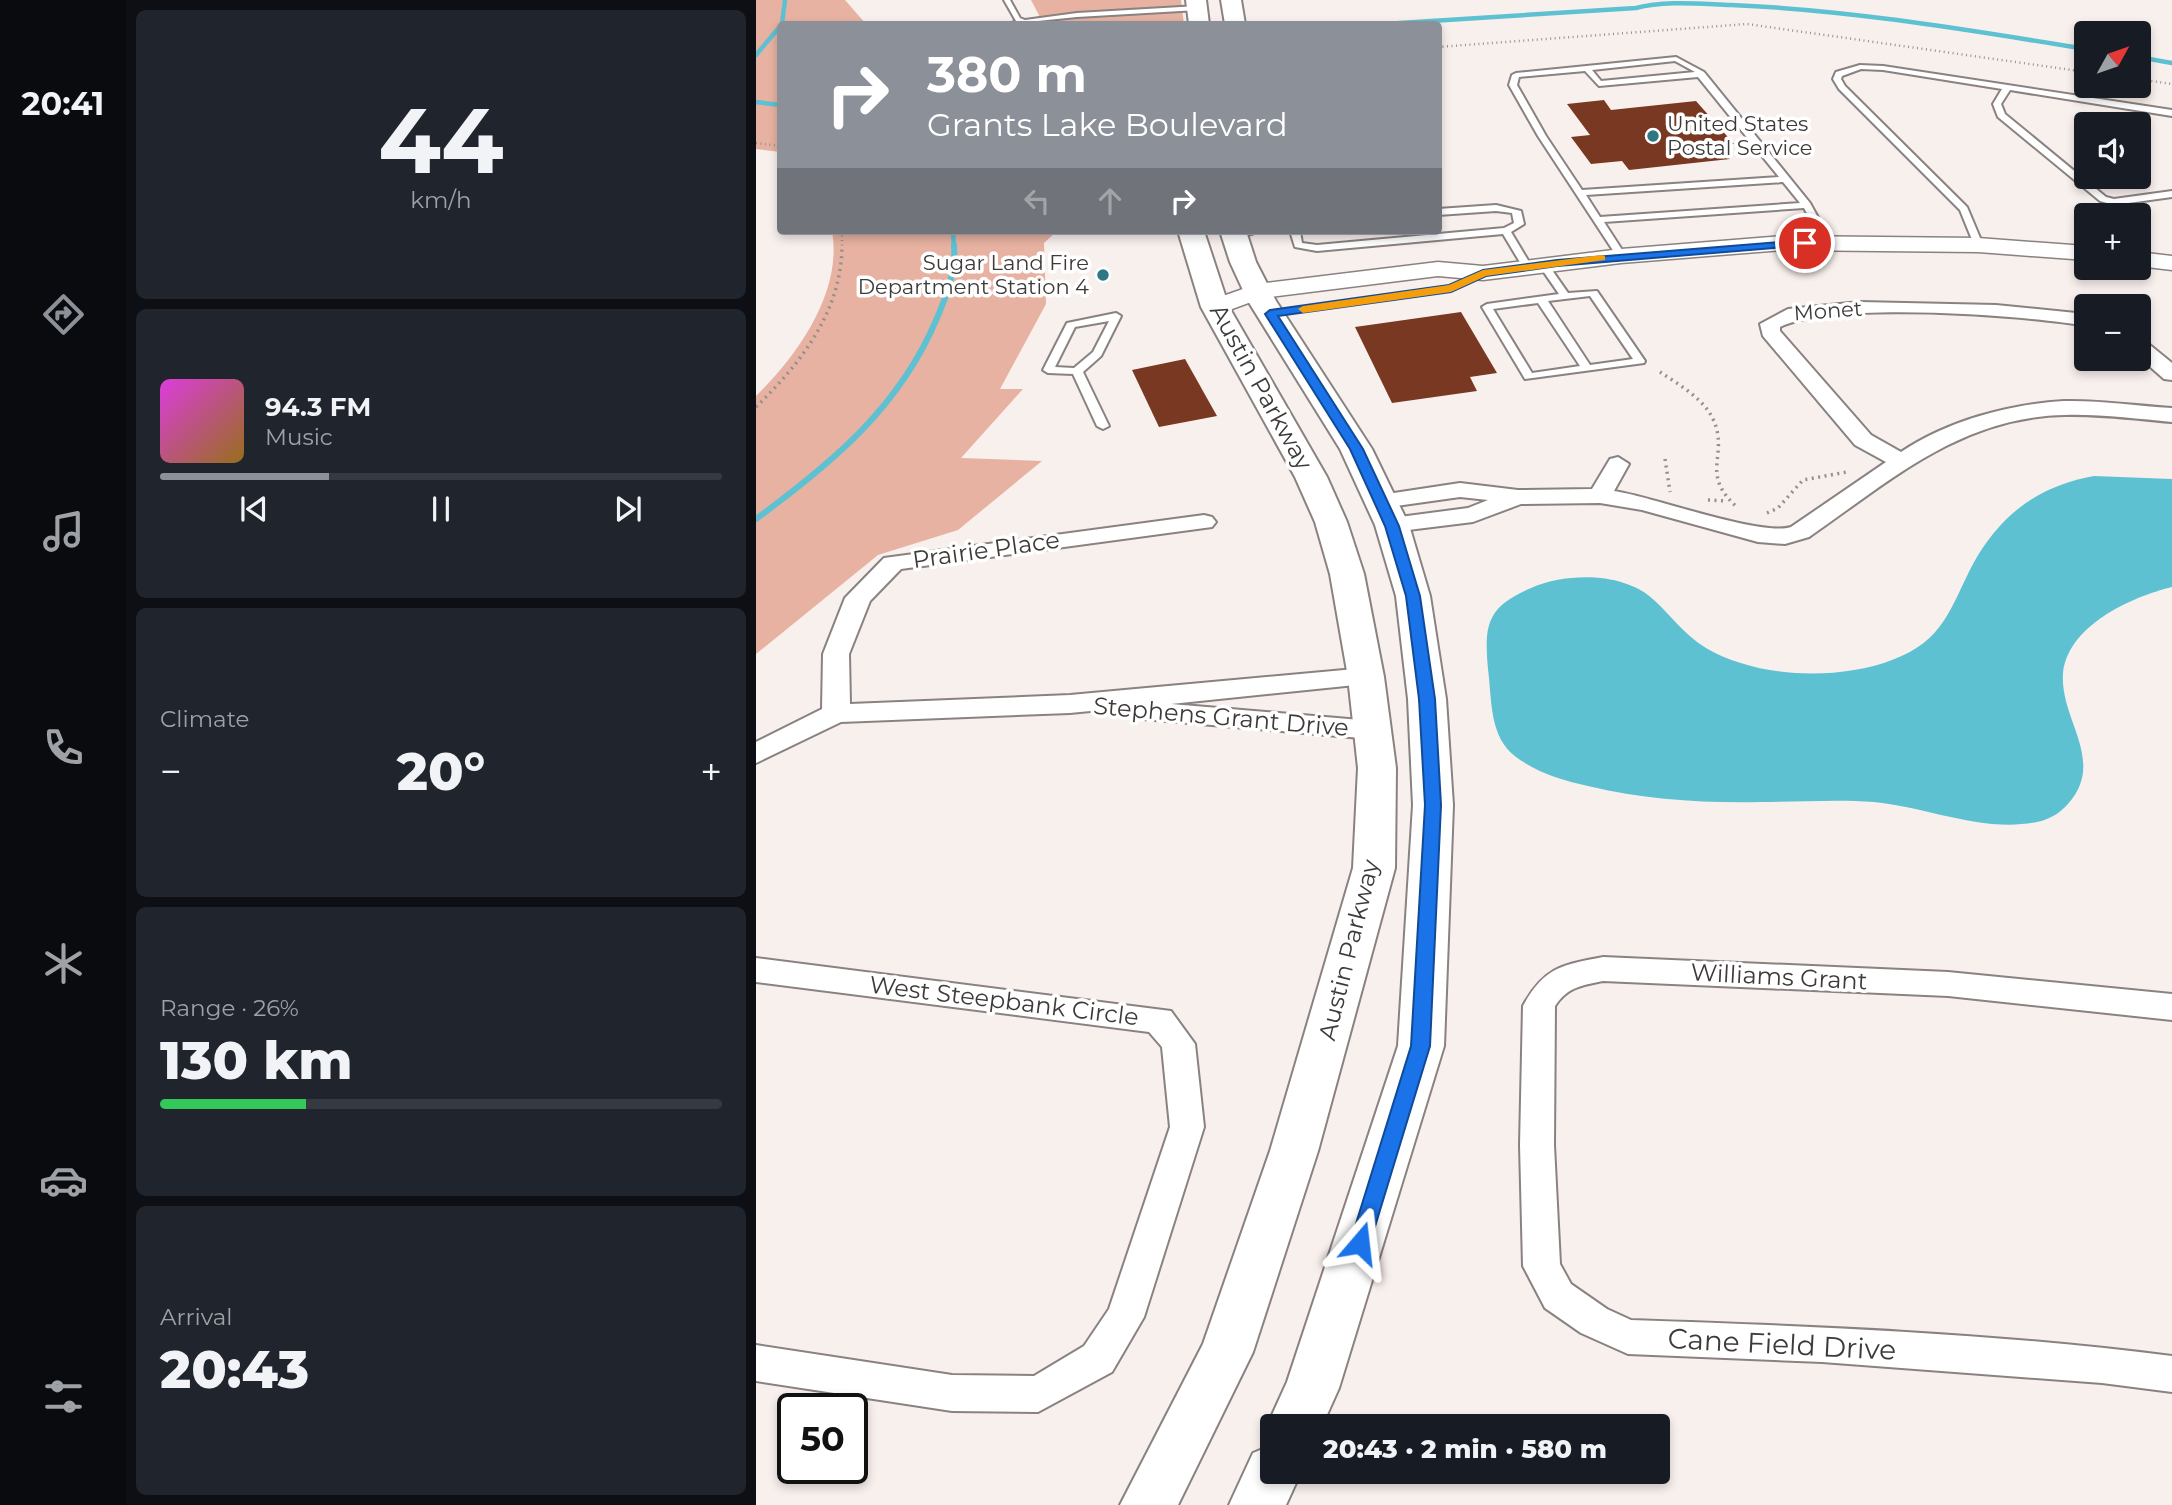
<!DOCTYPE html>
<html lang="en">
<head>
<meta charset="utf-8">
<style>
  body { margin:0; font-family:Montserrat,sans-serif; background:#20242c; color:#f1f3f6; height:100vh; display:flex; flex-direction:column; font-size:26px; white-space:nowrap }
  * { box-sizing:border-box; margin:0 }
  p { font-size:23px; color:#9ea1a6 }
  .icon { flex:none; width:38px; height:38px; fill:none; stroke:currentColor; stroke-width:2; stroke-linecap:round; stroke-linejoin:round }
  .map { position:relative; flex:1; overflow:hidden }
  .drawer { display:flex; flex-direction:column; gap:10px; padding:10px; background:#0d0f14; width:630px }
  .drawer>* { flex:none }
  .top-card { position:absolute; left:21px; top:21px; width:665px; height:214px; border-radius:7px; box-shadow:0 4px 10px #0003; background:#8c9099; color:#fff; overflow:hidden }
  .needle { width:46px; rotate:50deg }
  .tools { position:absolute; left:1318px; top:21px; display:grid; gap:14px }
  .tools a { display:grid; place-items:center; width:77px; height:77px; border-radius:7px; background:#171b24; box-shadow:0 4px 10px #0003; font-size:35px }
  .speed { position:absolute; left:21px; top:1393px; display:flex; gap:14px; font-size:35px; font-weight:700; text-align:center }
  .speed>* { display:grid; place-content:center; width:91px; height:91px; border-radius:50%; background:#171b24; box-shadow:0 4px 10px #0003; line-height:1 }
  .speed .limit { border:4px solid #111; border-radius:10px; background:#fff; color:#111 }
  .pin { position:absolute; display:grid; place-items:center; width:60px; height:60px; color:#fff; margin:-30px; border:4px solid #fff; border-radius:50%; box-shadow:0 2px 7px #0007 }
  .me { position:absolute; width:77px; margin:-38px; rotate:17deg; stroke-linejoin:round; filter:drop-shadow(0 0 5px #0008) }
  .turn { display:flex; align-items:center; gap:24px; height:147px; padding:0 35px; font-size:32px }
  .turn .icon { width:91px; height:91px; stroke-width:2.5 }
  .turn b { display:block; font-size:49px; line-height:60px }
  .lanes { display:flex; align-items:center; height:66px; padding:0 35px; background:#0003; justify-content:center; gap:35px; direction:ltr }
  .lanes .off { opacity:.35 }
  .big { font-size:52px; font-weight:800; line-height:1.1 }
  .drawer .card { flex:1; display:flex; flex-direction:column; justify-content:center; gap:10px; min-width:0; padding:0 24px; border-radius:10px; background:#20242c }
  .drawer .dial { align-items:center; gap:0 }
  .dial b { font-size:91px; line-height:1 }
  .song { display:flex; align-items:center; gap:21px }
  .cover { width:84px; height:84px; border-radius:10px; background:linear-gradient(135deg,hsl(300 70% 55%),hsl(40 70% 35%)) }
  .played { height:7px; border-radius:4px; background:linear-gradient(90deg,#8c9099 30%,#363941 30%) }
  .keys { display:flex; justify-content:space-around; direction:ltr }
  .heat { display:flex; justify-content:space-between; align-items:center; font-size:38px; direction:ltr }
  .charge { height:10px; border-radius:5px; background:linear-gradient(90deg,#34c759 26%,#363941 0) }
  .trip { position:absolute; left:504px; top:1414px; width:410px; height:70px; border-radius:7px; background:#171b24; box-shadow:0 4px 10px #0003; font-weight:800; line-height:70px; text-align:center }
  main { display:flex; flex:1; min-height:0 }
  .dock { display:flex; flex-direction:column; width:126px; justify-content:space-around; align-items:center; background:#090b0e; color:#9ea1a6 }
  .dock .icon { width:49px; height:49px }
  .dock .current { color:#8c9099 }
  .dock b { font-size:32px; color:#f1f3f6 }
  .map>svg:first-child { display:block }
  .green { fill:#e7b2a1 }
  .water { fill:#5ec1d2 }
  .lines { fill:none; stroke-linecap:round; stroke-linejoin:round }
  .stream-far1 { stroke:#5ec1d2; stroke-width:4.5 }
  .stream { stroke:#5ec1d2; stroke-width:6 }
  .building { fill:#783822 }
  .service-casing { stroke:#898280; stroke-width:4 }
  .minor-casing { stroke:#898280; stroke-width:4 }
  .tertiary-casing { stroke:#898280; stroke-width:3 }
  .secondary-casing { stroke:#898280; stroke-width:4 }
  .path-far1 { stroke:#95908e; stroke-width:2.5; stroke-dasharray:1 3.5; stroke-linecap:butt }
  .path { stroke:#95908e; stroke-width:3.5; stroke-dasharray:2 4.5; stroke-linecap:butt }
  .service { fill:#fff; fill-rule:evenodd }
  .minor { fill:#fff; fill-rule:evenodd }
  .tertiary { fill:#fff; fill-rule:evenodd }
  .secondary { fill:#fff; fill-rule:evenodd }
  .route { fill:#1a73e8; stroke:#114b97; stroke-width:2 }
  .slow { fill:#f59e0b }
  .poi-dot { fill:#317783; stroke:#fff; stroke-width:2.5 }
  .labels { text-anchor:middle; stroke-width:7; stroke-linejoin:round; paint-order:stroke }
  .far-poi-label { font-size:21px; fill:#3d3a39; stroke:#fff; text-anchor:start }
  .far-street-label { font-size:21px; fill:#3d3a39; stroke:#fff }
  .street-label { font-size:24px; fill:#3d3a39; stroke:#fff }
  .near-street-label { font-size:28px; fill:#3d3a39; stroke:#fff }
</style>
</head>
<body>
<main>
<nav class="dock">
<b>20:41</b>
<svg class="icon current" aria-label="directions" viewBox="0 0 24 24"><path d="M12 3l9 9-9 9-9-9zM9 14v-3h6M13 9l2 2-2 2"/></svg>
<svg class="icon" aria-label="music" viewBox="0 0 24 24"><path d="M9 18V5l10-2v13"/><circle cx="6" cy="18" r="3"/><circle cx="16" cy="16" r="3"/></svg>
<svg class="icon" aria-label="phone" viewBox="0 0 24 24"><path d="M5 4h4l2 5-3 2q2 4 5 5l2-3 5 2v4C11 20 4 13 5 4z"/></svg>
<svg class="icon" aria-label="climate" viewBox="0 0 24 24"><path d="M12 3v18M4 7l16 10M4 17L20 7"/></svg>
<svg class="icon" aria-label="car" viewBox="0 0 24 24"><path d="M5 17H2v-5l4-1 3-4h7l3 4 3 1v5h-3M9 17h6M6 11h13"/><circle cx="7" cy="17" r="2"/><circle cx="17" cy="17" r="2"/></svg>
<svg class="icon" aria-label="filters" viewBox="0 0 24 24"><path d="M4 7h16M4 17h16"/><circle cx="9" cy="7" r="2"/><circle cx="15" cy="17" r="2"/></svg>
</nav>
<section class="drawer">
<div class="card dial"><b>44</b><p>km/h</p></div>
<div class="card">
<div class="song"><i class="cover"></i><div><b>94.3 FM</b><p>Music</p></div></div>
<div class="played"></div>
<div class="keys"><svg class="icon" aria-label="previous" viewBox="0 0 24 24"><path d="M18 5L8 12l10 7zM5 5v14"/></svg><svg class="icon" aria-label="pause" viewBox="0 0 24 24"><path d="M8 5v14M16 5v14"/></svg><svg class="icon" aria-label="next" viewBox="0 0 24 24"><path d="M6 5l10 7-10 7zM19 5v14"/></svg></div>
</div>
<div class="card"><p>Climate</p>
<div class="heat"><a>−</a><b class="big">20°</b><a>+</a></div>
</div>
<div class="card"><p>Range · 26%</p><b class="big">130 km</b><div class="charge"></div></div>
<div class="card"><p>Arrival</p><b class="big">20:43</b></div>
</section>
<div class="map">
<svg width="1416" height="1505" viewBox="0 0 1416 1505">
  <rect width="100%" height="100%" fill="#f8f0ed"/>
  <g class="green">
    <polygon points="0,0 89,0 110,24 24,24 24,152 0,149"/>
    <polygon points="275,0 425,0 428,24 268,24 286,21"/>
    <path d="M 76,231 L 301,231 L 288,243 L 290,304 L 244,389 L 267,389 L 205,458 L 286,461 L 202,530 L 122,555 L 0,654 L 0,396 C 41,356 87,292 76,231 Z"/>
  </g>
  <path class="water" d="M 1338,476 L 1416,479 L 1416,587 C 1375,597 1311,626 1307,674 C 1304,718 1347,758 1316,799 C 1307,811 1296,819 1281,822 C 1227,833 1171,807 1118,802 C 1080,799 1043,802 1005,802 C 947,803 889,800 832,786 C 806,780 782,773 760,757 C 733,737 736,700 732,669 C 728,624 731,607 775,588 C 811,572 870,572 899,601 C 916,617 929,635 950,648 C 1001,678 1081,681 1136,660 C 1188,641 1194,608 1217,564 C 1244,515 1282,486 1338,476 Z"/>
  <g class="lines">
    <g class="stream-far1">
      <path d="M 628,24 L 880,8 C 909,0 945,4 975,5 C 1095,10 1212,30 1330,49"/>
      <polyline points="0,55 26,24 29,0"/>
      <polyline points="1382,57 1416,63"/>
      <polyline points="0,102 24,105"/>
      <polyline points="197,231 198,247"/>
    </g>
    <path class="stream" d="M 0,519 C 76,463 144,407 181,318 C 191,295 200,270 198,245"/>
  </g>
  <g class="building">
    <polygon points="848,100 855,110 940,101 978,144 962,145 974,159 873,170 866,161 835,164 815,137 834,135 811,104"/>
    <polygon points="705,312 741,373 714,377 721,391 636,403 599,327"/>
    <polygon points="429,359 461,416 403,427 376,370"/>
  </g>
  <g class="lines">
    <g class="service-casing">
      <g id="service">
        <polygon points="248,0 254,0 264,18 269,20 321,13 442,6 446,8 442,10 321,17 253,24 260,21"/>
        <path d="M 920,57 L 948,72 L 1054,203 L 1076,243 L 1074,245 L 1068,245 L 1048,208 L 848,222 L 870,256 L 862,258 L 782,136 L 753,85 L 756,75 L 760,73 ZM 919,61 L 939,72 L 845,81 L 836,70 ZM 829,71 L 843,86 L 942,77 L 1023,177 L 826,190 L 790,136 L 761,85 L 763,77 ZM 1027,182 L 1044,203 L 844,217 L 830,195 Z"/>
        <polygon points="1104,65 1127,66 1416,110 1416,116 1254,90 1245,104 1249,114 1350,197 1358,199 1416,191 1416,197 1358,205 1344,201 1242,117 1237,104 1246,89 1127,70 1105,69 1086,76 1085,79 1089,86 1211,207 1227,245 1219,247 1204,210 1083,89 1077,79 1080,72"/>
        <polygon points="740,205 765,211 768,224 755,232 776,267 774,269 768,269 747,234 561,251 539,247 534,231 544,231 546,243 561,245 748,228 758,223 756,213 740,211 682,215 682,209"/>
        <path d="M 475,231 L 502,231 C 496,236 482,236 475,235 Z"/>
        <path d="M 788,262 L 791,263 L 812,293 L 841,291 L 889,361 L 888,363 L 769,379 L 726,307 L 731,304 L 803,294 L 783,265 ZM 834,296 L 877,359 L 834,365 L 792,301 ZM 782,303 L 824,366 L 776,373 L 737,309 Z"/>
        <path d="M 360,313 L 365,316 L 345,356 L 327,372 L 353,426 L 347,429 L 341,426 L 317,374 L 292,373 L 287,370 L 311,323 ZM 353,321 L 337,352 L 318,368 L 299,367 L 319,327 Z"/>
      </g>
    </g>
    <g class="minor-casing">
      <g id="minor">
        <path d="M 1104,302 L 1240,305 L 1330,314 L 1330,326 C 1269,315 1076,301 1024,327 L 1024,331 L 1115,435 L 1145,452 C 1191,421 1253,404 1308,401 C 1343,400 1381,406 1416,408 L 1416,422 C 1381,419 1344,414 1309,415 C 1204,417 1134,481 1053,537 L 1029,544 L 1002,542 L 886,510 L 844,503 L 765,504 L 717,522 L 636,532 L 628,530 L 624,525 L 628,520 L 636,518 L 712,508 L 732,500 L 704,497 L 626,508 L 618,506 L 614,501 L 618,496 L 704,483 L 762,490 L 836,489 L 854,459 L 862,457 L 873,464 L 858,491 C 898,497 1006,537 1035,527 L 1130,462 L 1099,445 L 1007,336 L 1004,324 L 1032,309 Z"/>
        <polygon points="1382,339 1389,341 1416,363 1416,380 1408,379 1382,356"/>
        <polygon points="448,515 456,517 460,522 456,527 145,569 114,601 93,654 94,704 314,695 610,668 619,671 623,677 619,683 415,704 616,721 626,724 630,730 626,736 616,739 387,719 377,716 375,707 314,713 85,722 0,763 0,742 66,709 67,654 89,598 128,558"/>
        <path d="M 847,957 L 1192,972 L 1416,994 L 1416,1020 L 1192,996 L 847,981 C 827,985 811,987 799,1006 L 798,1145 L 804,1264 L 815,1284 L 851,1309 L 875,1320 C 1055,1326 1237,1333 1416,1356 L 1416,1392 L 1346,1383 L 1066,1362 L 872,1354 L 825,1333 L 789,1308 L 767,1266 L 764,1145 L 767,1006 C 788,967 806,965 847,957 Z"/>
        <polygon points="0,958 415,1011 439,1044 448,1127 388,1317 356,1372 282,1412 196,1411 0,1381 0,1345 196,1375 278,1376 328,1346 353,1309 414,1127 406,1047 393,1032 0,982"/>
      </g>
    </g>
    <g class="tertiary-casing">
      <g id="tertiary">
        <polygon points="1026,236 1222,238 1330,246 1330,260 1222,252 1026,250 865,263 727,280 682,276 506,298 468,312 450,312 446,307 450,302 501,284 682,262 727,266 865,249"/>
        <polygon points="1382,252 1416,256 1416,270 1382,266"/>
      </g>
    </g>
    <g class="secondary-casing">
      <g id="secondary">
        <polygon points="430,0 450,0 453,24 433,24"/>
        <polygon points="465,0 485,0 489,24 469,24"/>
        <polygon points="422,231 448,231 473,307 571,477 591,522 608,574 628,677 640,768 639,868 562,1151 497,1352 422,1505 364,1505 447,1344 514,1151 597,868 602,768 592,677 574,574 559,522 539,477 445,307"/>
        <polygon points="464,231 490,231 500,262 520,301 616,449 653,525 674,596 690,699 697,805 688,1046 583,1388 566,1426 516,1426 516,1439 511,1426 531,1382 642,1046 657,805 652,699 640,596 619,525 584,449 492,301 474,262"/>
        <polygon points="516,1445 516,1472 545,1472 530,1505 473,1505 497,1453"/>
      </g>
    </g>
    <g class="path-far1">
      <polyline points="682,47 991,24 1330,72"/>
      <polyline points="1382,79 1416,84"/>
      <polyline points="0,143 24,146"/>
      <polyline points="86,231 86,247"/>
    </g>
    <g class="path">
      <path d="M 904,372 C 922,384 947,398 957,419 C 974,456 942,473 982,508"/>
      <path d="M 0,407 C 45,363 86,311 86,245"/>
      <polyline points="909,459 914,492"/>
      <polyline points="952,500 971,501"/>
      <polyline points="1011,513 1022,508 1047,480 1091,472"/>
    </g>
    <use href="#service" class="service"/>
    <use href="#minor" class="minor"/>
    <use href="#tertiary" class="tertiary"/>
    <use href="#secondary" class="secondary"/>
  </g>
  <polygon class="route" points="1049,240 1054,243 1053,245 801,266 730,276 695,292 522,316 607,449 643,526 664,596 679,699 685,805 674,1046 614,1243 611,1249 604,1252 597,1249 594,1243 655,1046 669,805 663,699 650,596 629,526 594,449 509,314 514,310 693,285 727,270 801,260"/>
  <polygon class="slow" points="845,255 849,256 849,260 730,276 695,292 547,313 542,309 547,306 693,285 727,270"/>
  <g class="poi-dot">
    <circle cx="897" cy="136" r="7"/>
    <circle cx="347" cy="275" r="7"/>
  </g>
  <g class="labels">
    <g class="far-poi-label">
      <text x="911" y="131">United States<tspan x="911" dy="24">Postal Service</tspan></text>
      <text x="333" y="270" text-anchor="end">Sugar Land Fire<tspan x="333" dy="24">Department Station 4</tspan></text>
    </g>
    <g class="far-street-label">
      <text transform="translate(1072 311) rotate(-4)" y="7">Monet</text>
    </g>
    <g class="street-label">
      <text transform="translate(505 387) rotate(61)" y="8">Austin Parkway</text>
      <text transform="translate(230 550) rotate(-8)" y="8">Prairie Place</text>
      <text transform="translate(465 717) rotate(5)" y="8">Stephens Grant Drive</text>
      <text transform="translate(593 950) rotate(-76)" y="8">Austin Parkway</text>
      <text transform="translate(1023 977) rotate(3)" y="8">Williams Grant</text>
      <text transform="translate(248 1001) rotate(7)" y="8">West Steepbank Circle</text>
    </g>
    <g class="near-street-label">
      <text transform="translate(1026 1344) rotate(3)" y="10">Cane Field Drive</text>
    </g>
  </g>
</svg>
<div class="tools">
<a><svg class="needle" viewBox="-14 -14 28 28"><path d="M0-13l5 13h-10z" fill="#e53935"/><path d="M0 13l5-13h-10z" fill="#9ea1a6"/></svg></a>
<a><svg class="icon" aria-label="sound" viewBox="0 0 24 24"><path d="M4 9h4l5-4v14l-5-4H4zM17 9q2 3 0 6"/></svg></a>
<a>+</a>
<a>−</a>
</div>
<div class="speed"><div class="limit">50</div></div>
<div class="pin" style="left:1049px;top:243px;background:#d93025"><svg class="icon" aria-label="arrive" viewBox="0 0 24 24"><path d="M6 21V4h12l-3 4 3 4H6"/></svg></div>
<svg class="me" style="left:604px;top:1243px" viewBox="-20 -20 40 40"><path d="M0-17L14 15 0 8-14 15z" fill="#1a73e8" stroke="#fff" stroke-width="4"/></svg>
<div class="trip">20:43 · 2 min · 580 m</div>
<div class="top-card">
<div class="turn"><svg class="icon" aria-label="right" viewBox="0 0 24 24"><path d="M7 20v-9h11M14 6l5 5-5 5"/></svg><div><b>380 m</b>Grants Lake Boulevard</div></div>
<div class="lanes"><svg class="icon off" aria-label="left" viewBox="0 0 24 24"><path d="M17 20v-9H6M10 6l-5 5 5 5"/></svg><svg class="icon off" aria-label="ahead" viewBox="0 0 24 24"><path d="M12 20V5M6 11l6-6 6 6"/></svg><svg class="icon" aria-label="right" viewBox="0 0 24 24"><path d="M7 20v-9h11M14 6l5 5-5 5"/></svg></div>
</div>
</div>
</main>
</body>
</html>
